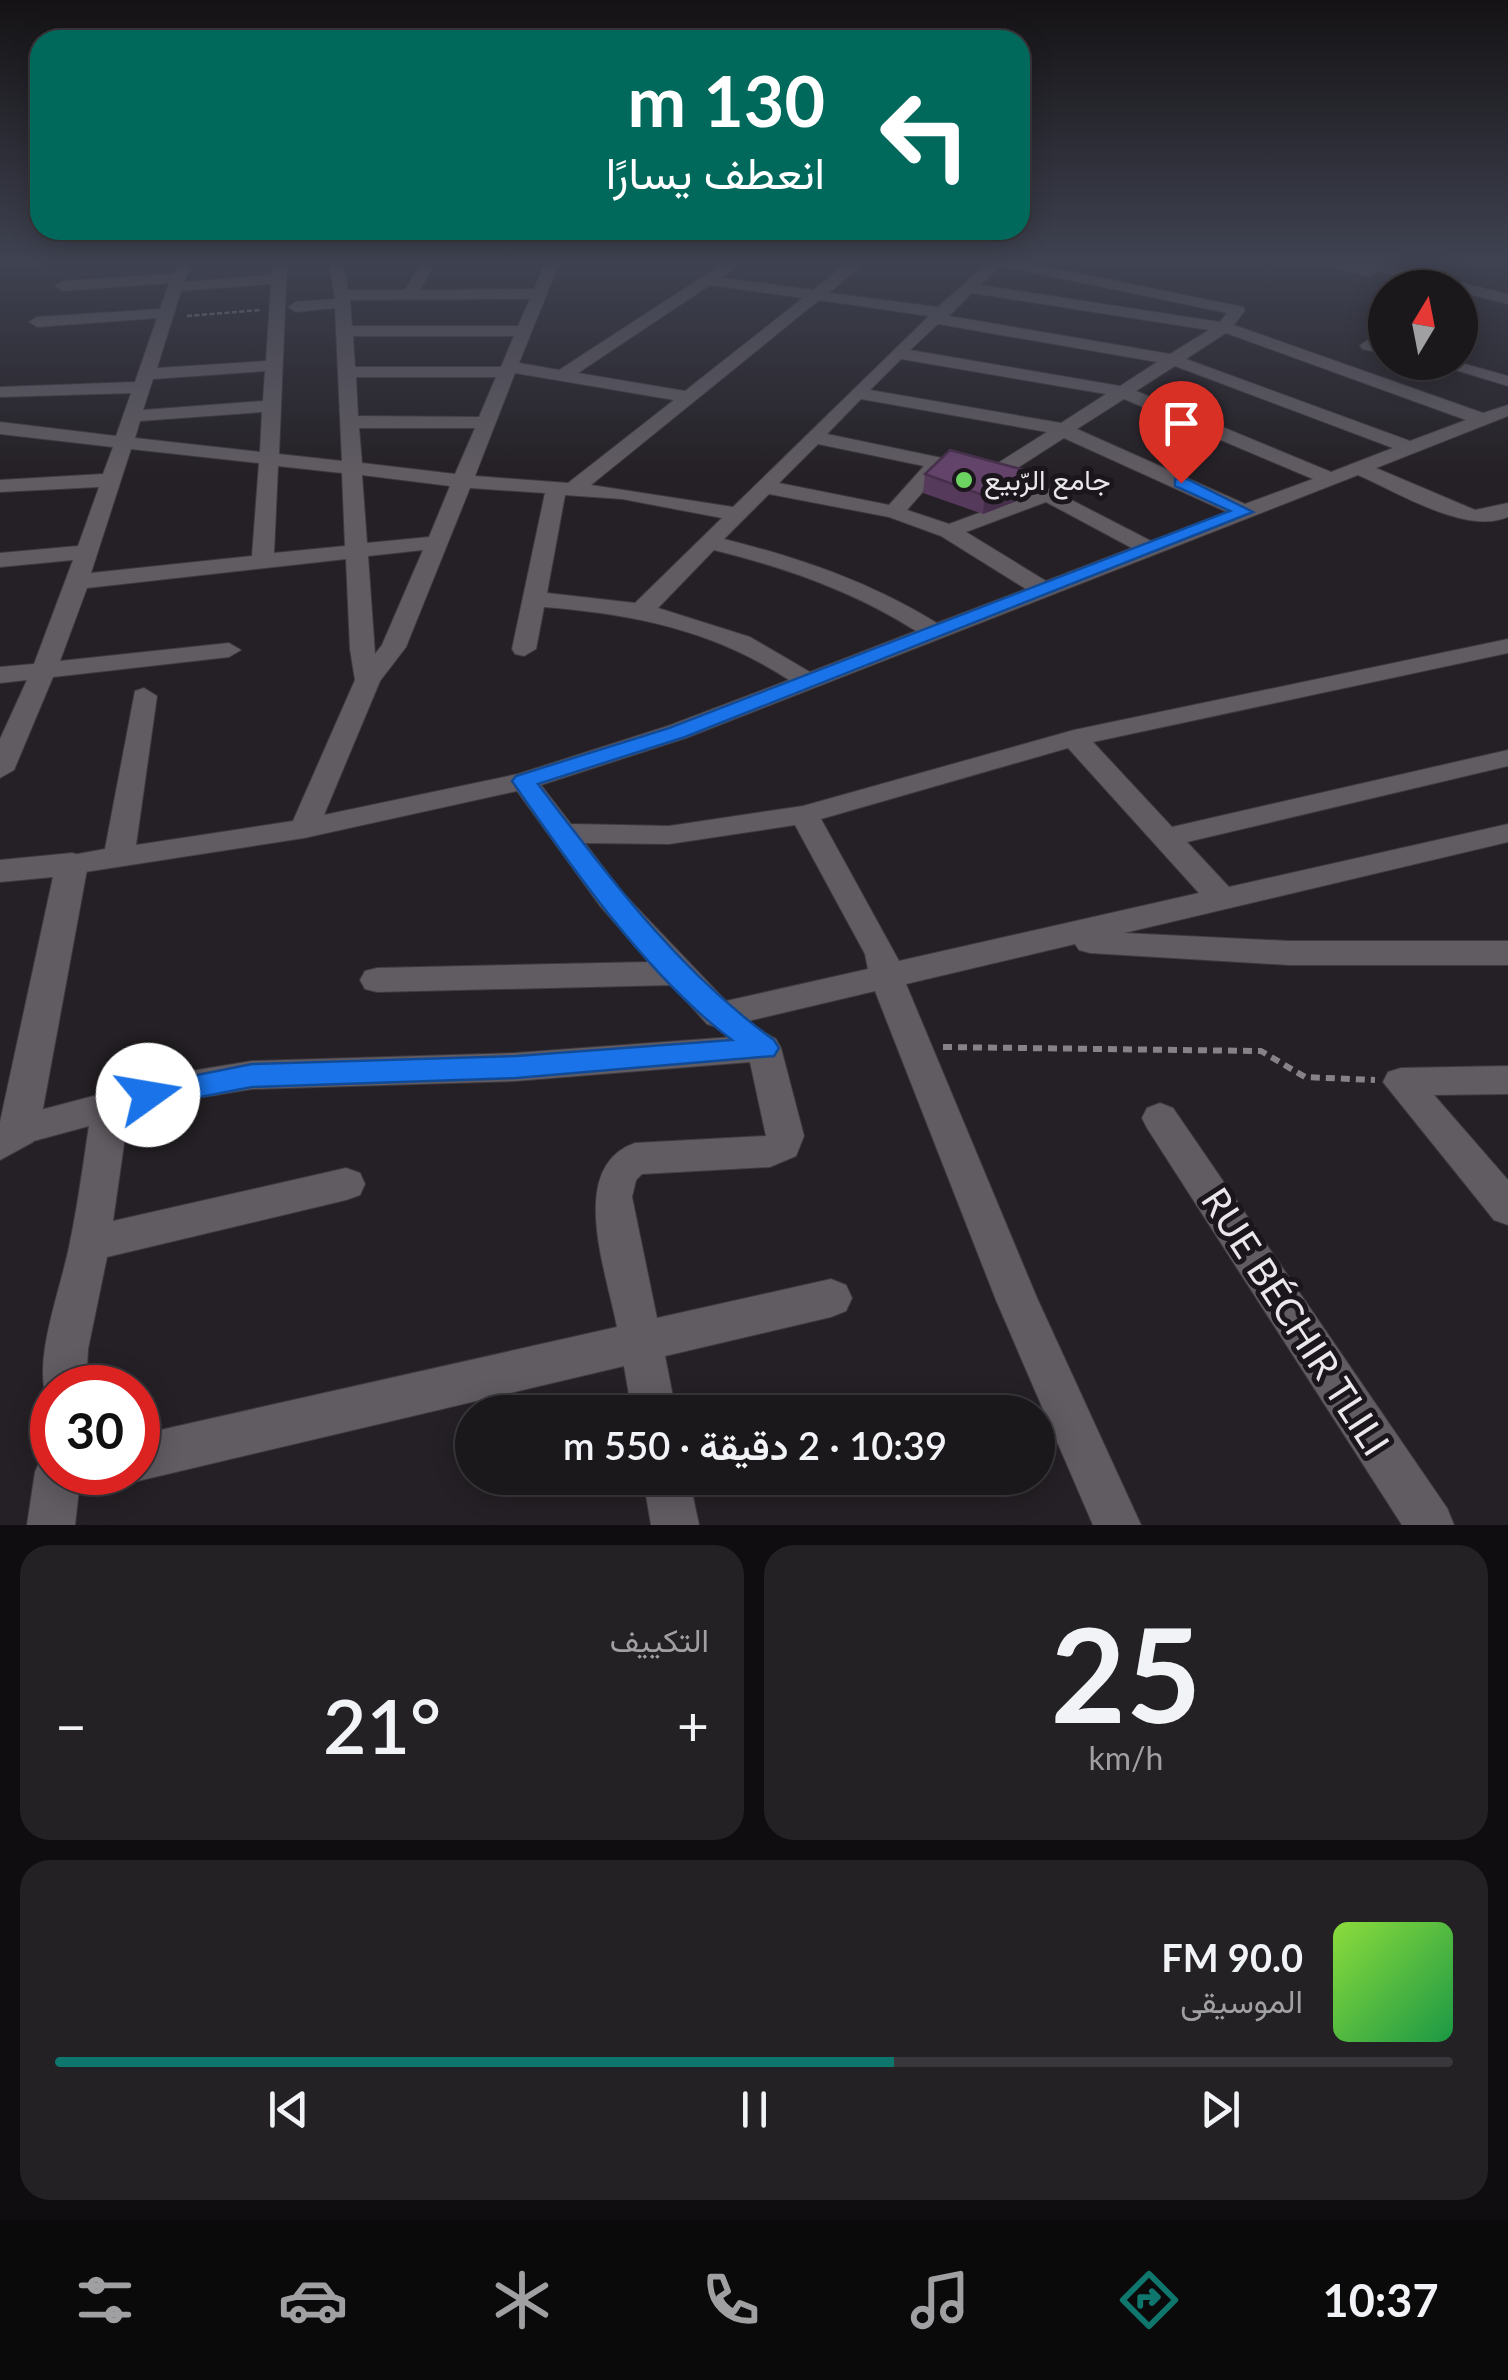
<!DOCTYPE html>
<html lang="ar">
<head>
<meta charset="utf-8">
<style>
  body { margin:0; font-family:Lato,Vazirmatn,sans-serif; background:#242125; color:#f1f3f6; direction:rtl; height:100vh; display:flex; flex-direction:column; font-size:38px; white-space:nowrap }
  * { box-sizing:border-box; margin:0 }
  p { font-size:32px; color:#a0a0a3 }
  .icon { flex:none; width:55px; height:55px; fill:none; stroke:currentColor; stroke-width:2; stroke-linecap:round; stroke-linejoin:round }
  .map { position:relative; height:1525px; overflow:hidden; direction:ltr }
  .panel { display:flex; flex-direction:column; gap:20px; padding:20px; background:#0f0d0f; flex:1 }
  .panel>* { flex:none }
  .banner { position:absolute; left:30px; top:30px; width:1000px; height:210px; border-radius:30px; box-shadow:0 5px 25px #0003,0 0 0 2px #39373b; direction:rtl; background:#00695c; color:#fff; overflow:hidden }
  .needle { width:65px; rotate:10deg }
  .buttons { position:absolute; left:1368px; top:270px; display:grid; gap:20px }
  .buttons a { display:grid; place-items:center; width:110px; height:110px; border-radius:50%; background:#1b181c; box-shadow:0 5px 25px #0003,0 0 0 2px #39373b; font-size:50px }
  .speed { position:absolute; left:30px; top:1365px; display:flex; gap:20px; font-size:50px; font-weight:700; text-align:center }
  .speed>* { display:grid; place-content:center; width:130px; height:130px; border-radius:50%; background:#1b181c; box-shadow:0 5px 25px #0003,0 0 0 2px #39373b; line-height:1 }
  .speed .limit { border:15px solid #d22; background:#fff; color:#111 }
  .pin { position:absolute; display:grid; place-items:center; width:85px; height:85px; color:#fff; margin:-102px -42px; border-radius:50% 50% 50% 0; rotate:-45deg; box-shadow:0 0 10px #0007 }
  .pin .icon { rotate:45deg }
  .me { position:absolute; width:110px; margin:-55px; rotate:77deg; stroke-linejoin:round; filter:drop-shadow(0 0 8px #0008) }
  .turn { display:flex; align-items:center; gap:35px; height:210px; padding:0 40px; font-size:45px }
  .turn .icon { width:130px; height:130px; stroke-width:2.5 }
  .turn b { display:block; font-size:70px; line-height:85px }
  .big { font-size:75px; font-weight:600; line-height:1.1 }
  .panel .tile { flex:1; display:flex; flex-direction:column; justify-content:center; gap:15px; min-width:0; padding:0 35px; border-radius:30px; background:#242125 }
  .panel .dial { align-items:center; gap:0 }
  .dial b { font-size:130px; line-height:1 }
  .song { display:flex; align-items:center; gap:30px }
  .cover { width:120px; height:120px; border-radius:15px; background:linear-gradient(135deg,hsl(90 70% 55%),hsl(140 70% 35%)) }
  .played { height:10px; border-radius:5px; background:linear-gradient(90deg,#0f766e 60%,#39373b 60%) }
  .keys { display:flex; justify-content:space-around; direction:ltr }
  .heat { display:flex; justify-content:space-between; align-items:center; font-size:55px; direction:ltr }
  .panel .tiles { flex:1; display:grid; gap:20px; grid-template-columns:1fr 1fr }
  .tile:last-child { grid-column:span 2 }
  .trip { position:absolute; left:455px; top:1395px; width:600px; height:100px; border-radius:50px; background:#1b181c; box-shadow:0 5px 25px #0003,0 0 0 2px #39373b; font-weight:600; line-height:100px; text-align:center; direction:rtl }
  .menu { display:flex; height:160px; justify-content:space-around; align-items:center; background:#0b0a0b; color:#a0a0a3 }
  .menu .icon { width:70px; height:70px }
  .menu .active { color:#0f766e }
  .menu b { font-size:45px; color:#f1f3f6 }
  .map>svg:first-child { display:block }
  .lines { fill:none; stroke-linecap:round; stroke-linejoin:round }
  .minor-casing { stroke:#3e3a3f; stroke-width:2 }
  .tertiary-casing { stroke:#3e3a3f; stroke-width:2 }
  .path-far1 { stroke:#868287; stroke-width:2.5; stroke-dasharray:5 2.5; stroke-linecap:butt }
  .path { stroke:#868287; stroke-width:6; stroke-dasharray:9 6; stroke-linecap:butt }
  .minor { fill:#615c62; fill-rule:evenodd }
  .tertiary { fill:#615c62; fill-rule:evenodd }
  .wall { fill:#563a5c }
  .shaded-wall { fill:#462f4b }
  .building { fill:#64436b; stroke:#462f4b; stroke-width:2.5 }
  .route { fill:#1a73e8; stroke:#114b97; stroke-width:2.5 }
  .poi-dot { fill:#6dd361; stroke:#1a161b; stroke-width:4 }
  .labels { text-anchor:middle; stroke-width:10; stroke-linejoin:round; paint-order:stroke }
  .far-poi-label { font-size:28px; fill:#eae7eb; stroke:#1a161b; text-anchor:start }
  .near-street-label { font-size:38px; fill:#eae7eb; stroke:#1a161b }
</style>
</head>
<body>
<div class="map">
<svg width="1508" height="1525" viewBox="0 0 1508 1525">
  <rect width="100%" height="100%" fill="#242025"/>
  <g class="lines">
    <g class="minor-casing">
      <g id="minor">
        <path d="M 182,261 L 193,264 L 184,282 L 272,275 L 273,261 L 287,261 L 279,454 L 342,461 L 335,308 L 296,312 L 288,307 L 296,302 L 335,299 L 329,261 L 343,261 L 348,290 L 405,290 L 422,261 L 436,261 L 420,290 L 534,289 L 546,261 L 560,261 L 519,363 L 559,370 L 727,261 L 743,261 L 721,278 L 813,290 L 850,261 L 866,261 L 829,293 L 938,307 L 990,261 L 1018,261 L 1243,307 L 1245,310 L 1234,325 L 1483,413 L 1508,405 L 1508,416 L 1376,468 L 1475,510 L 1508,503 L 1508,517 C 1466,535 1399,493 1358,475 L 686,738 L 541,785 L 571,824 L 669,826 L 803,806 L 1074,730 L 1508,639 L 1508,653 L 1093,742 L 1172,827 L 1508,750 L 1508,766 L 1187,842 L 1229,887 L 1508,824 L 1508,842 L 1124,933 L 1289,941 L 1508,941 L 1508,965 L 1289,965 L 1090,953 L 1079,950 L 1075,944 L 906,984 L 1037,1298 L 1141,1525 L 1093,1525 L 996,1300 L 875,991 L 719,1028 L 707,1024 L 672,985 L 377,992 L 365,989 L 360,980 L 365,971 L 377,968 L 650,962 L 600,906 L 517,791 L 304,838 L 72,874 L 61,871 L 57,864 L 61,857 L 105,849 L 135,691 L 144,688 L 157,696 L 136,845 L 293,821 L 355,680 L 350,649 L 346,559 L 87,588 L 60,661 L 229,643 L 241,650 L 229,657 L 53,677 L 14,770 L 0,778 L 0,739 L 27,680 L 0,683 L 0,667 L 34,664 L 73,560 L 0,567 L 0,553 L 78,546 L 99,487 L 0,492 L 0,480 L 103,474 L 113,447 L 0,434 L 0,422 L 116,436 L 131,393 L 0,397 L 0,387 L 135,382 L 157,318 L 37,327 L 29,322 L 37,317 L 160,309 L 169,283 L 63,291 L 55,286 L 63,281 L 173,274 ZM 999,268 L 1013,268 L 1227,313 L 1220,322 L 980,285 ZM 271,284 L 266,361 L 157,368 L 181,291 ZM 710,285 L 803,298 L 685,391 L 578,373 ZM 972,293 L 1209,330 L 1170,354 L 949,316 ZM 530,299 L 518,326 L 352,326 L 350,300 ZM 819,300 L 929,316 L 733,507 L 591,485 ZM 938,324 L 1157,362 L 1120,386 L 910,350 ZM 1226,333 L 1466,420 L 1410,441 L 1186,359 ZM 353,336 L 514,336 L 501,367 L 355,367 ZM 901,359 L 1106,394 L 1061,423 L 870,390 ZM 1175,366 L 1393,448 L 1331,472 L 1136,391 ZM 265,371 L 263,401 L 143,410 L 153,379 ZM 515,373 L 674,400 L 568,483 L 475,476 ZM 356,377 L 496,377 L 479,417 L 358,416 ZM 861,399 L 1047,432 L 990,468 L 827,434 ZM 1124,399 L 1313,479 L 1245,504 L 1077,429 ZM 262,412 L 260,452 L 135,438 L 140,421 ZM 359,428 L 475,428 L 455,474 L 362,463 ZM 1064,438 L 1227,512 L 1151,541 L 1054,491 L 1008,474 ZM 818,444 L 924,466 L 889,505 L 779,483 ZM 131,449 L 259,463 L 252,556 L 91,573 ZM 278,466 L 342,473 L 345,546 L 274,553 ZM 942,470 L 988,480 L 1028,495 L 949,524 L 907,510 ZM 362,475 L 450,486 L 429,537 L 367,543 ZM 470,488 L 545,493 L 512,649 L 515,654 L 524,656 L 536,649 L 544,607 C 633,614 713,630 789,680 L 668,726 L 518,774 L 324,815 L 380,681 L 406,647 ZM 769,494 L 889,517 L 941,536 L 1026,589 L 937,623 C 870,582 800,558 724,539 ZM 565,495 L 622,499 L 722,518 L 635,603 L 547,593 ZM 1046,502 L 1132,548 L 1046,581 L 966,532 ZM 423,550 L 382,645 L 375,654 L 368,556 ZM 714,550 C 786,568 853,591 916,631 L 810,672 L 750,637 L 658,608 ZM 1068,748 L 1199,893 L 899,961 L 821,819 ZM 795,825 L 865,954 L 868,969 L 726,1001 L 622,892 L 585,843 L 669,844 Z"/>
        <polygon points="1312,261 1371,261 1508,294 1508,304 1460,292 1460,288 1443,288 1377,271 1371,277"/>
        <polygon points="1368,340 1385,344 1385,354 1362,349 1360,345"/>
        <polygon points="1429,362 1458,362 1508,376 1508,386"/>
        <path d="M 750,1025 L 776,1039 L 781,1048 L 804,1136 L 796,1156 L 770,1167 L 642,1174 L 636,1180 L 632,1197 L 657,1318 L 831,1279 L 846,1285 L 852,1298 L 846,1311 L 831,1317 L 665,1356 L 676,1412 L 632,1412 L 624,1366 L 138,1481 L 121,1472 L 138,1472 L 138,1435 L 617,1327 C 607,1273 566,1167 635,1143 L 766,1136 L 750,1062 L 515,1081 L 252,1089 L 185,1100 L 128,1116 L 113,1221 L 346,1168 L 360,1173 L 365,1184 L 360,1195 L 346,1200 L 107,1257 L 88,1349 L 86,1388 L 52,1388 L 52,1404 L 48,1403 C 31,1361 62,1287 70,1242 C 78,1204 83,1165 89,1126 L 19,1145 L 6,1141 L 0,1130 L 6,1119 L 185,1072 L 252,1061 L 515,1053 L 733,1037 L 738,1029 Z"/>
        <polygon points="1508,1066 1508,1094 1434,1095 1508,1180 1508,1225 1494,1220 1383,1082 1388,1072 1401,1068"/>
        <polygon points="1160,1103 1173,1108 1447,1508 1454,1525 1402,1525 1147,1128 1142,1118 1147,1108"/>
        <polygon points="52,1451 52,1472 81,1472 75,1525 27,1525 35,1472 42,1456"/>
        <polygon points="643,1478 689,1478 699,1525 651,1525"/>
      </g>
    </g>
    <g class="tertiary-casing">
      <polygon id="tertiary" points="72,853 84,856 88,864 39,1130 33,1142 0,1160 0,1122 53,877 0,882 0,860"/>
    </g>
    <polyline class="path-far1" points="187,316 260,310"/>
    <polyline class="path" points="943,1047 1261,1051 1305,1077 1375,1080"/>
    <use href="#minor" class="minor"/>
    <use href="#tertiary" class="tertiary"/>
  </g>
  <polygon class="wall" points="925,474 1037,493 983,514 923,493"/>
  <polygon class="shaded-wall" points="1039,474 1037,493 983,514 985,496"/>
  <polygon class="building" points="950,450 1039,474 985,496 925,474"/>
  <linearGradient id="sky" x2="0" y2="1"><stop stop-color="#141214"/><stop offset="0.55" stop-color="#3f4251"/><stop offset="1" stop-color="#3f4251" stop-opacity="0"/></linearGradient>
  <rect width="1508" height="474" fill="url(#sky)"/>
  <path class="route" d="M 1175,479 L 1187,479 L 1253,512 L 685,737 L 538,784 C 609,877 679,972 774,1040 L 779,1048 L 774,1056 L 516,1078 L 252,1087 L 148,1107 L 137,1104 L 133,1095 L 137,1087 L 252,1064 L 516,1056 L 732,1040 C 648,977 571,867 512,781 L 516,776 L 669,728 L 1230,511 L 1175,486 Z"/>
  <circle class="poi-dot" cx="964" cy="480" r="10"/>
  <g class="labels">
    <g class="far-poi-label">
      <text x="984" y="490">جامع الرّبيع</text>
    </g>
    <g class="near-street-label">
      <text transform="translate(1295 1322) rotate(57)" y="13">RUE BÉCHIR TLILI</text>
    </g>
  </g>
</svg>
<div class="buttons">
<a><svg class="needle" viewBox="-14 -14 28 28"><path d="M0-13l5 13h-10z" fill="#e53935"/><path d="M0 13l5-13h-10z" fill="#a0a0a3"/></svg></a>
</div>
<div class="speed"><div class="limit">30</div></div>
<div class="pin" style="left:1181px;top:483px;background:#d93025"><svg class="icon" aria-label="arrive" viewBox="0 0 24 24"><path d="M6 21V4h12l-3 4 3 4H6"/></svg></div>
<svg class="me" style="left:148px;top:1095px" viewBox="-20 -20 40 40"><circle r="19" fill="#fff"/><path d="M0-13L10 11 0 6-10 11z" fill="#1a73e8"/></svg>
<div class="trip">10:39 · 2 دقيقة · 550 m</div>
<div class="banner">
<div class="turn"><svg class="icon" aria-label="left" viewBox="0 0 24 24"><path d="M17 20v-9H6M10 6l-5 5 5 5"/></svg><div><b>130 m</b>انعطف يسارًا</div></div>
</div>
</div>
<section class="panel">
<div class="tiles">
<div class="tile dial"><b>25</b><p>km/h</p></div>
<div class="tile"><p>التكييف</p>
<div class="heat"><a>−</a><b class="big">21°</b><a>+</a></div>
</div>
<div class="tile">
<div class="song"><i class="cover"></i><div><b>90.0 FM</b><p>الموسيقى</p></div></div>
<div class="played"></div>
<div class="keys"><svg class="icon" aria-label="previous" viewBox="0 0 24 24"><path d="M18 5L8 12l10 7zM5 5v14"/></svg><svg class="icon" aria-label="pause" viewBox="0 0 24 24"><path d="M8 5v14M16 5v14"/></svg><svg class="icon" aria-label="next" viewBox="0 0 24 24"><path d="M6 5l10 7-10 7zM19 5v14"/></svg></div>
</div>
</div>
</section>
<nav class="menu">
<b>10:37</b>
<svg class="icon active" aria-label="directions" viewBox="0 0 24 24"><path d="M12 3l9 9-9 9-9-9zM9 14v-3h6M13 9l2 2-2 2"/></svg>
<svg class="icon" aria-label="music" viewBox="0 0 24 24"><path d="M9 18V5l10-2v13"/><circle cx="6" cy="18" r="3"/><circle cx="16" cy="16" r="3"/></svg>
<svg class="icon" aria-label="phone" viewBox="0 0 24 24"><path d="M5 4h4l2 5-3 2q2 4 5 5l2-3 5 2v4C11 20 4 13 5 4z"/></svg>
<svg class="icon" aria-label="climate" viewBox="0 0 24 24"><path d="M12 3v18M4 7l16 10M4 17L20 7"/></svg>
<svg class="icon" aria-label="car" viewBox="0 0 24 24"><path d="M5 17H2v-5l4-1 3-4h7l3 4 3 1v5h-3M9 17h6M6 11h13"/><circle cx="7" cy="17" r="2"/><circle cx="17" cy="17" r="2"/></svg>
<svg class="icon" aria-label="filters" viewBox="0 0 24 24"><path d="M4 7h16M4 17h16"/><circle cx="9" cy="7" r="2"/><circle cx="15" cy="17" r="2"/></svg>
</nav>
</body>
</html>
